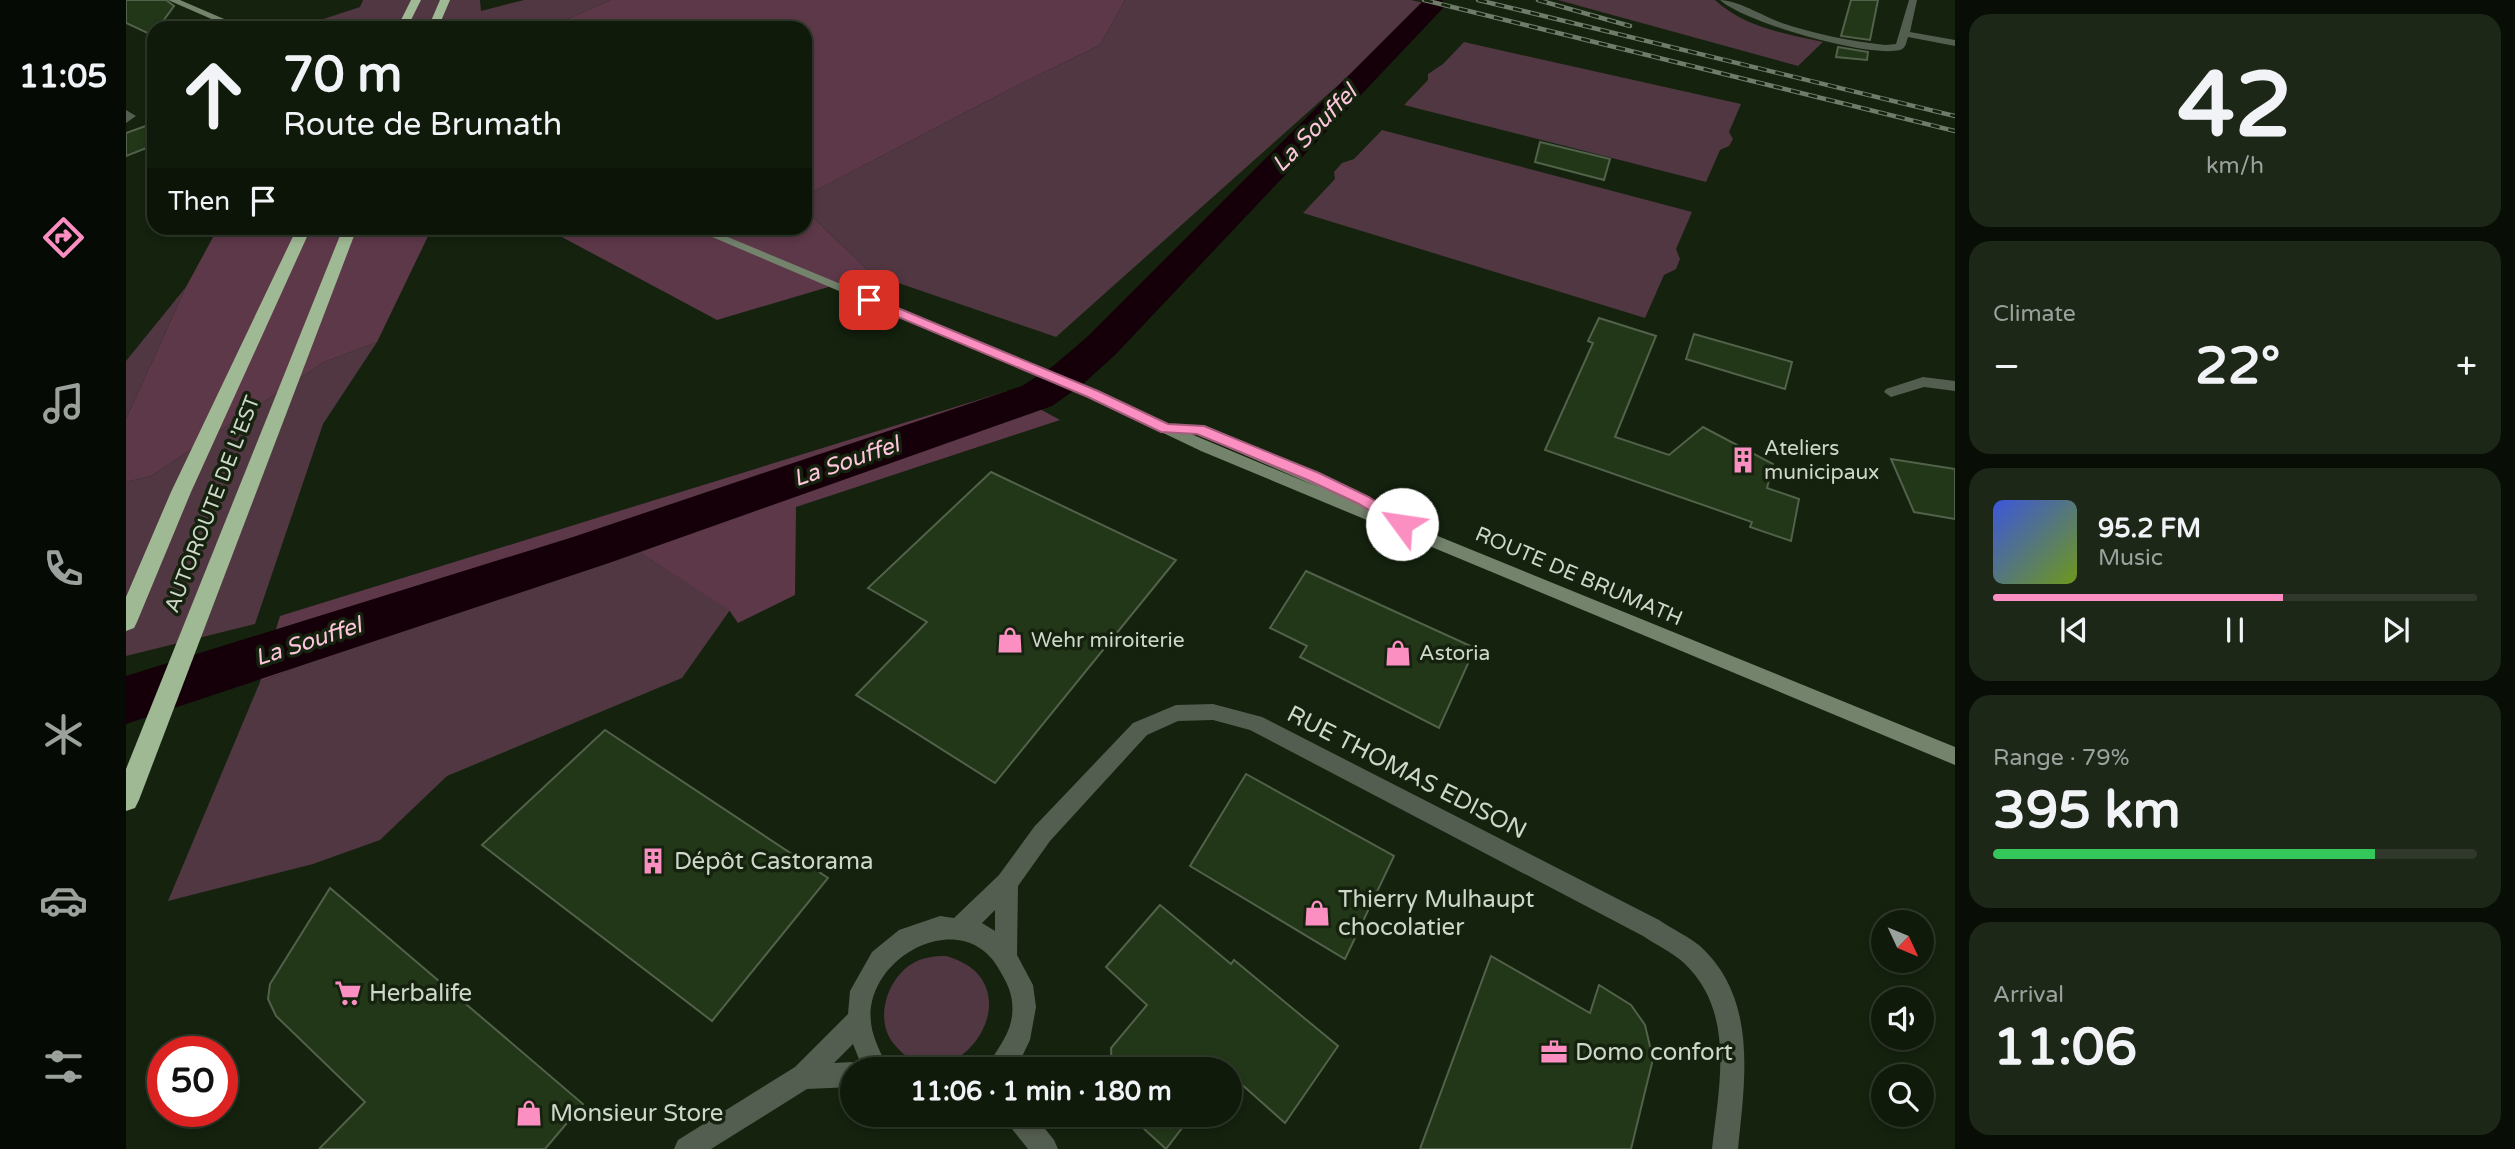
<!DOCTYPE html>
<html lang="en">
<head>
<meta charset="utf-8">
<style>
  body { margin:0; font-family:"Varela Round",sans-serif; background:#1d2718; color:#f1f3f6; height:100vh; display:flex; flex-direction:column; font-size:26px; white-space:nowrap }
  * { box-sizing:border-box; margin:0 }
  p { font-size:23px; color:#9ba19c }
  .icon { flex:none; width:38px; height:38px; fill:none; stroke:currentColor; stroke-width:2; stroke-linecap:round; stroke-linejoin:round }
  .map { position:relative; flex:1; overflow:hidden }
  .panel { display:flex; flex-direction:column; gap:14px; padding:14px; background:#080e06; width:560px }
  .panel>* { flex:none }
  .hud { position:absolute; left:21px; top:21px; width:665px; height:214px; border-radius:21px; box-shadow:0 4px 10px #0003,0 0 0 2px #2f382b; background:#0f1a0a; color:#f1f3f6; overflow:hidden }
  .needle { width:46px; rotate:134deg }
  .controls { position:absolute; left:1745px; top:910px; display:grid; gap:14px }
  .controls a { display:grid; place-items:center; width:63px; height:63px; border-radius:50%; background:#0f1a0a; box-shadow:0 4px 10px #0003,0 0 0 2px #2f382b; font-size:35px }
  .speed { position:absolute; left:21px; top:1036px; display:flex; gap:14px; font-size:35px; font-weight:700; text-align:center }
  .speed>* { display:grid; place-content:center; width:91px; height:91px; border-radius:50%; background:#0f1a0a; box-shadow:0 4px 10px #0003,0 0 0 2px #2f382b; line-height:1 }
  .speed .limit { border:10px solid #d22; background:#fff; color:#111 }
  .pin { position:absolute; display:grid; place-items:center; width:60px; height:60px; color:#fff; margin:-30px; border-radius:14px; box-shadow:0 4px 10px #0006 }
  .me { position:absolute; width:77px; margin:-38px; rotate:301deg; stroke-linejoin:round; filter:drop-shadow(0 0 5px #0008) }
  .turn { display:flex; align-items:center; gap:24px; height:147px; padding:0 21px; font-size:32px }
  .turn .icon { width:91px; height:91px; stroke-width:2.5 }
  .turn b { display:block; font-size:49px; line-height:60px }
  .then { display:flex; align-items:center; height:66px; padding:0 21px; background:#0003; gap:14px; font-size:26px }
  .big { font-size:52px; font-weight:700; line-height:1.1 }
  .panel .card { flex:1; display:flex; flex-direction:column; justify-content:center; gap:10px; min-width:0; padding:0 24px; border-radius:21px; background:#1d2718 }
  .panel .dial { align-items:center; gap:0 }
  .dial b { font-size:91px; line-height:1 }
  .song { display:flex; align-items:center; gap:21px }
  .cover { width:84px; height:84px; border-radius:10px; background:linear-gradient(135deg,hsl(230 70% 55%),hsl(80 70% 35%)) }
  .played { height:7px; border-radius:4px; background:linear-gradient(90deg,#fc8fc1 60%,#2f382b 60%) }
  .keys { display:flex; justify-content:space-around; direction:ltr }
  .heat { display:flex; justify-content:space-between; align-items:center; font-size:38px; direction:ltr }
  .charge { height:10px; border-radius:5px; background:linear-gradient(90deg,#34c759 79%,#2f382b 0) }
  .trip { position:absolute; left:714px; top:1057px; width:402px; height:70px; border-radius:35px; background:#0f1a0a; box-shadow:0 4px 10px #0003,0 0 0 2px #2f382b; font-weight:700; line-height:70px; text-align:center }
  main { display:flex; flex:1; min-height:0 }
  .dock { display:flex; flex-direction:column; width:126px; justify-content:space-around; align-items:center; background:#060a04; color:#9ba19c }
  .dock .icon { width:49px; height:49px }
  .dock .selected { color:#fc8fc1 }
  .dock b { font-size:32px; color:#f1f3f6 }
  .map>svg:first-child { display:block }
  .green { fill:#513742 }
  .forest { fill:#5d3849 }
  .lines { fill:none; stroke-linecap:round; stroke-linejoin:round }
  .river { fill:#150009; fill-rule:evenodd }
  .building { fill:#223618; stroke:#52624a; stroke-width:2 }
  .street { fill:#545e50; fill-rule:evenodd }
  .secondary { fill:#73836c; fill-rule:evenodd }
  .highway { fill:#a0b995; fill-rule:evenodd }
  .rail-casing { stroke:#707c6b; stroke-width:4.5 }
  .rail { stroke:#14220e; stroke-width:2.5; stroke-dasharray:9; stroke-linecap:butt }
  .route { fill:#fc8fc1; stroke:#a45d7d; stroke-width:2 }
  .labels { text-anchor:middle; stroke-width:7; stroke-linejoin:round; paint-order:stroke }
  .poi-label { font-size:21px; fill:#ced7ca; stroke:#14220e; text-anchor:start }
  .street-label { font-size:21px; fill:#ced7ca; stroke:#14220e }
  .water-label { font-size:23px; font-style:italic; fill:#fec6dd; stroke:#14220e }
  .near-street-label { font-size:24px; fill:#ced7ca; stroke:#14220e }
  .near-poi-label { font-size:24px; fill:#ced7ca; stroke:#14220e; text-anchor:start }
</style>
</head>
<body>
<main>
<nav class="dock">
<b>11:05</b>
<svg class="icon selected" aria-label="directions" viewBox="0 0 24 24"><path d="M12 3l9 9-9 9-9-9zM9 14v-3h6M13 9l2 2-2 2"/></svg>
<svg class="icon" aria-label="music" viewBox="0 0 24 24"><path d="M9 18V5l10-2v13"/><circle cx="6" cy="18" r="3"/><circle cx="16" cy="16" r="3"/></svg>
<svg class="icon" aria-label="phone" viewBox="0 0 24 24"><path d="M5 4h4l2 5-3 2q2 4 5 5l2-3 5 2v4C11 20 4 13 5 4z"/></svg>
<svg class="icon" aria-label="climate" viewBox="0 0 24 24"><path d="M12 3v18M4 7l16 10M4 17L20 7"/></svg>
<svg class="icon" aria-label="car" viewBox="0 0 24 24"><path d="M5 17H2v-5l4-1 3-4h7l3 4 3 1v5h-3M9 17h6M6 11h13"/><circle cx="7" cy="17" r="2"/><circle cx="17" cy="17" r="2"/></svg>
<svg class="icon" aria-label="filters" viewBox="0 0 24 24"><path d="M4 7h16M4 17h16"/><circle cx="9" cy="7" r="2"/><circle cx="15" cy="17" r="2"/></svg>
</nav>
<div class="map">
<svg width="1829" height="1149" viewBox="0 0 1829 1149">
  <rect width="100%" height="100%" fill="#14220e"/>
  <g class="green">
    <polygon points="237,0 354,0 355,11 398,0 484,0 422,28 383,28 346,20 341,28 170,28 234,7"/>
    <polygon points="999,0 1285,0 1303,4 930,337 746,274 679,210 679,196 888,87 974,45"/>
    <path d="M 1432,0 L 1589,0 C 1618,27 1659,34 1697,42 L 1672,66 Z"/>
    <polygon points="1338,42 1615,104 1603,132 1607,139 1603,146 1594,150 1580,182 1278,105 1302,80 1302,74 1317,64"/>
    <polygon points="1256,130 1566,212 1550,249 1554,259 1550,269 1538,275 1519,318 1177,213 1209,179 1208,172 1216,163 1228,159"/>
    <polygon points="60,287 0,419 0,361"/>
    <polygon points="251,342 197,424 129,624 0,656 0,482 25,476 198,362"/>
    <polygon points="508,549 604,610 556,678 321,776 254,840 187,864 42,901 134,682 266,628"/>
    <path d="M 820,956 C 918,983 826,1116 768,1044 C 747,1019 762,976 789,962 C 799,957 809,956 820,956 Z"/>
  </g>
  <g class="forest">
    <polygon points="484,0 999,0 974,45 888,87 679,196 679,28 422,28"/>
    <polygon points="679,210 746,274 591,320 419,228 679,228"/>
    <polygon points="92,228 306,228 251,342 198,362 25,476 0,482 0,419 60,287"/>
    <polygon points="881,391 934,420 670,507 669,595 612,623 603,610 508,549 266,628 134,682 154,616"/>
  </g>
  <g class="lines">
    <polygon class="river" points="1298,0 1316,0 1320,5 989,355 957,384 926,406 483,563 0,724 0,676 447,537 896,386 927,366 961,337"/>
  </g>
  <g class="building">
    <polygon points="0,0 40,0 48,6 32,28 28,28 28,36 0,23"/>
    <polygon points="1725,0 1752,0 1744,40 1715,36"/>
    <polygon points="1712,47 1742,52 1741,60 1710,57"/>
    <polygon points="28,123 28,145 0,156 0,133"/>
    <polygon points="1414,142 1484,159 1478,180 1409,162"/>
    <polygon points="1473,318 1530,336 1489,437 1543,455 1577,427 1647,464 1641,488 1673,499 1665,541 1624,527 1626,522 1419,450 1467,343 1462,341"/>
    <polygon points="1568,334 1666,362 1659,389 1560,359"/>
    <polygon points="1765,459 1829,469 1829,519 1788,512"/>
    <polygon points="865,472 1050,560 869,783 730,695 801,622 742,588"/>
    <polygon points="1180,571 1349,648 1313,728 1174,657 1181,646 1144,628"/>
    <polygon points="479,730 702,878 586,1021 356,845"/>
    <polygon points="1120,774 1268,856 1219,959 1064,866"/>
    <polygon points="204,888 457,1104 419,1149 193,1149 239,1102 150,1016 142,999 144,984"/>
    <polygon points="1034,905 1105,964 1108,960 1212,1046 1159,1123 1104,1074 1104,1069 986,1069 985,1048 1021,1005 980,967"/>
    <polygon points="1365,956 1464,1013 1473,985 1505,1005 1519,1025 1527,1059 1505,1149 1294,1149"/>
    <polygon points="1003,1115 1066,1115 1040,1149"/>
  </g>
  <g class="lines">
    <g class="street">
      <path d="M 1594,0 C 1611,0 1637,16 1656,23 C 1689,34 1724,41 1759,45 L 1770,44 L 1783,0 L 1791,0 L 1784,32 L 1829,40 L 1829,46 L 1782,37 C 1780,43 1780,48 1774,50 C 1741,58 1618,22 1594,0 Z"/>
      <polygon points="0,110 10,116 0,123"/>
      <polygon points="1797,377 1829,381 1829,391 1798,387 1765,397 1758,392 1760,389"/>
      <path d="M 1087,704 L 1136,717 L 1533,920 C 1546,929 1562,936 1574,946 C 1632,999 1619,1079 1612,1149 L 1586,1149 C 1593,1086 1610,1012 1558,963 C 1546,952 1530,945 1517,936 L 1124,730 L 1087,720 L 1052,721 L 1021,735 L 924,841 L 892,886 L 891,955 L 907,985 L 910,1007 L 904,1040 L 890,1069 L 861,1069 C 869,1050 883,1038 886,1016 C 888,998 883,986 874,971 C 837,901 731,960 746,1029 C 749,1043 757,1056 761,1069 L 737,1069 L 727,1044 L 708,1063 L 726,1062 L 735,1066 L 736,1069 L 726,1069 L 726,1087 L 681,1089 L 585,1149 L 548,1149 L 552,1140 L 669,1067 L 722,1014 L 724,991 L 746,952 L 773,930 L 814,916 L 828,918 L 873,875 L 908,827 L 1007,723 L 1050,705 ZM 869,910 L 869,931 L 856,923 Z"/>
      <polygon points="878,1115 908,1115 928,1140 932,1149 902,1149 882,1124"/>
    </g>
    <g class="secondary">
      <polygon points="42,0 54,0 119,28 106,28"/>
      <path d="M 565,228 L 580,228 L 972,391 L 1045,425 L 1078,425 L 1232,491 L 1234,495 L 1226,501 L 1829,747 L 1829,765 L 1075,451 L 962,397 ZM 1065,434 L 1071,434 L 1194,488 Z"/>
    </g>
    <g class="highway">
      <polygon points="285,0 295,0 281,28 271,28"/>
      <polygon points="314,0 324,0 312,28 302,28"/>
      <polygon points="171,228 185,228 65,492 11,622 8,628 0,631 0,597 45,492"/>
      <polygon points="217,228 231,228 13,800 9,808 0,811 0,769"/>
    </g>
    <g class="rail-casing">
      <g id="rail">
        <polyline points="1298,0 1829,131"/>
        <polyline points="1352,0 1829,116"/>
        <polyline points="1412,0 1504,26"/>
      </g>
    </g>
    <use href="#rail" class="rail"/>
  </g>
  <polygon class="route" points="743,296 972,391 1042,424 1078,426 1193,473 1243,497 1284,524 1282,527 1271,527 1233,504 1182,480 1071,434 1035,432 962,397 739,303 737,300"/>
  <defs>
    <g id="building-bare" transform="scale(2.1)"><path d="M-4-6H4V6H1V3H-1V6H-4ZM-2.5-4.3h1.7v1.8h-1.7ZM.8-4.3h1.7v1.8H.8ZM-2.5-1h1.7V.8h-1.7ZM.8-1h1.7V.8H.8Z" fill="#fc8fc1" stroke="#14220e" stroke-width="2.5" paint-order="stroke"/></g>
    <g id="shop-bare" transform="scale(2.1)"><path d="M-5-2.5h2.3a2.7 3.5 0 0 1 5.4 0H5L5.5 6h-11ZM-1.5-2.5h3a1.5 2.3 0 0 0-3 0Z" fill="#fc8fc1" stroke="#14220e" stroke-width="2.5" paint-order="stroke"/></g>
    <g id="supermarket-bare" transform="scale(2.1)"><path d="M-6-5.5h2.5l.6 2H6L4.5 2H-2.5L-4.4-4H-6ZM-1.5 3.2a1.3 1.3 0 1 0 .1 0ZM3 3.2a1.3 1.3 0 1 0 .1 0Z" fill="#fc8fc1" stroke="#14220e" stroke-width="2.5" paint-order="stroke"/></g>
    <g id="office-bare" transform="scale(2.1)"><path d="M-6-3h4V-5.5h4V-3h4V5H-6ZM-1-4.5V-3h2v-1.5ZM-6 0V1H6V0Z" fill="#fc8fc1" stroke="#14220e" stroke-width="2.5" paint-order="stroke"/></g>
  </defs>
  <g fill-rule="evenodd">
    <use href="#building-bare" x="1617" y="460"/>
    <use href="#shop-bare" x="884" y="640"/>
    <use href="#shop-bare" x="1272" y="653"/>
    <use href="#building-bare" x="527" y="861"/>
    <use href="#shop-bare" x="1191" y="913"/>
    <use href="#supermarket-bare" x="222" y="993"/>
    <use href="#office-bare" x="1428" y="1052"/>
    <use href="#shop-bare" x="403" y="1113"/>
  </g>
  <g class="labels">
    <g class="poi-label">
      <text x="1638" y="455">Ateliers<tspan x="1638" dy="24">municipaux</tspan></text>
      <text x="905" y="647">Wehr miroiterie</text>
      <text x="1293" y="660">Astoria</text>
    </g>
    <g class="street-label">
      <text transform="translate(86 504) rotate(-69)" y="7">AUTOROUTE DE L’EST</text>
      <text transform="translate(1453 576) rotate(23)" y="7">ROUTE DE BRUMATH</text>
    </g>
    <g class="water-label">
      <text transform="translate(1188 128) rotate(-46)" y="8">La Souffel</text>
      <text transform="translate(720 461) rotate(-19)" y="8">La Souffel</text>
      <text transform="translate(182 641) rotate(-18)" y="8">La Souffel</text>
    </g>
    <g class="near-street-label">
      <text transform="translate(1281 772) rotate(27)" y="8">RUE THOMAS EDISON</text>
    </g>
    <g class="near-poi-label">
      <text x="548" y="869">Dépôt Castorama</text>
      <text x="1212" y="907">Thierry Mulhaupt<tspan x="1212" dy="28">chocolatier</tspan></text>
      <text x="243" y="1001">Herbalife</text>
      <text x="1449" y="1060">Domo confort</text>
      <text x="424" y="1121">Monsieur Store</text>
    </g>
  </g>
</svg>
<div class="controls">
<a><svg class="needle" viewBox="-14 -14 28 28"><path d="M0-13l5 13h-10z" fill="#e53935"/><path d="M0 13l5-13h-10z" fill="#9ba19c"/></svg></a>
<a><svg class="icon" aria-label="sound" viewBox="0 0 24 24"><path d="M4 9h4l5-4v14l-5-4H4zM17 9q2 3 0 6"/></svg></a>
<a><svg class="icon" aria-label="search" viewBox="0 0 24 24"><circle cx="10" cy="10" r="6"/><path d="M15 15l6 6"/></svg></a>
</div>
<div class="speed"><div class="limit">50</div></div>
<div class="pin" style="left:743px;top:300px;background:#d93025"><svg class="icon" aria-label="arrive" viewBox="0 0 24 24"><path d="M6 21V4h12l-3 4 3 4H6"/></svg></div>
<svg class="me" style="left:1276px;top:524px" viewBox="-20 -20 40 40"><circle r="19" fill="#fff"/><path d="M0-13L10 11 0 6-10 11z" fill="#fc8fc1"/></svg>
<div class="trip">11:06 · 1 min · 180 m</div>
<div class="hud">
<div class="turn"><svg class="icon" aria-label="ahead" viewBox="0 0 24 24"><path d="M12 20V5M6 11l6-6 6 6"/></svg><div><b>70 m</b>Route de Brumath</div></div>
<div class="then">Then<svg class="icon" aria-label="arrive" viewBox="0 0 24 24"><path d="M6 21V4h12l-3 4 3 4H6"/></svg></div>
</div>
</div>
<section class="panel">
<div class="card dial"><b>42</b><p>km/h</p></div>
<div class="card"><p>Climate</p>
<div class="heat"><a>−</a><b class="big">22°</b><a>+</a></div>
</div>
<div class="card">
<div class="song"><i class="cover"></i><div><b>95.2 FM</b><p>Music</p></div></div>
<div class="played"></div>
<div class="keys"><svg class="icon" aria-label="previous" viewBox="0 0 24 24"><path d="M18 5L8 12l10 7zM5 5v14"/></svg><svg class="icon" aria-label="pause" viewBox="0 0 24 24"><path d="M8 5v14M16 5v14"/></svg><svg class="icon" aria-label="next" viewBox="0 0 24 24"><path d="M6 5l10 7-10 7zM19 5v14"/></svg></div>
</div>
<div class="card"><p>Range · 79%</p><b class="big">395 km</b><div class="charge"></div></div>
<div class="card"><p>Arrival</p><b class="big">11:06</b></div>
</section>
</main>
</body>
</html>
